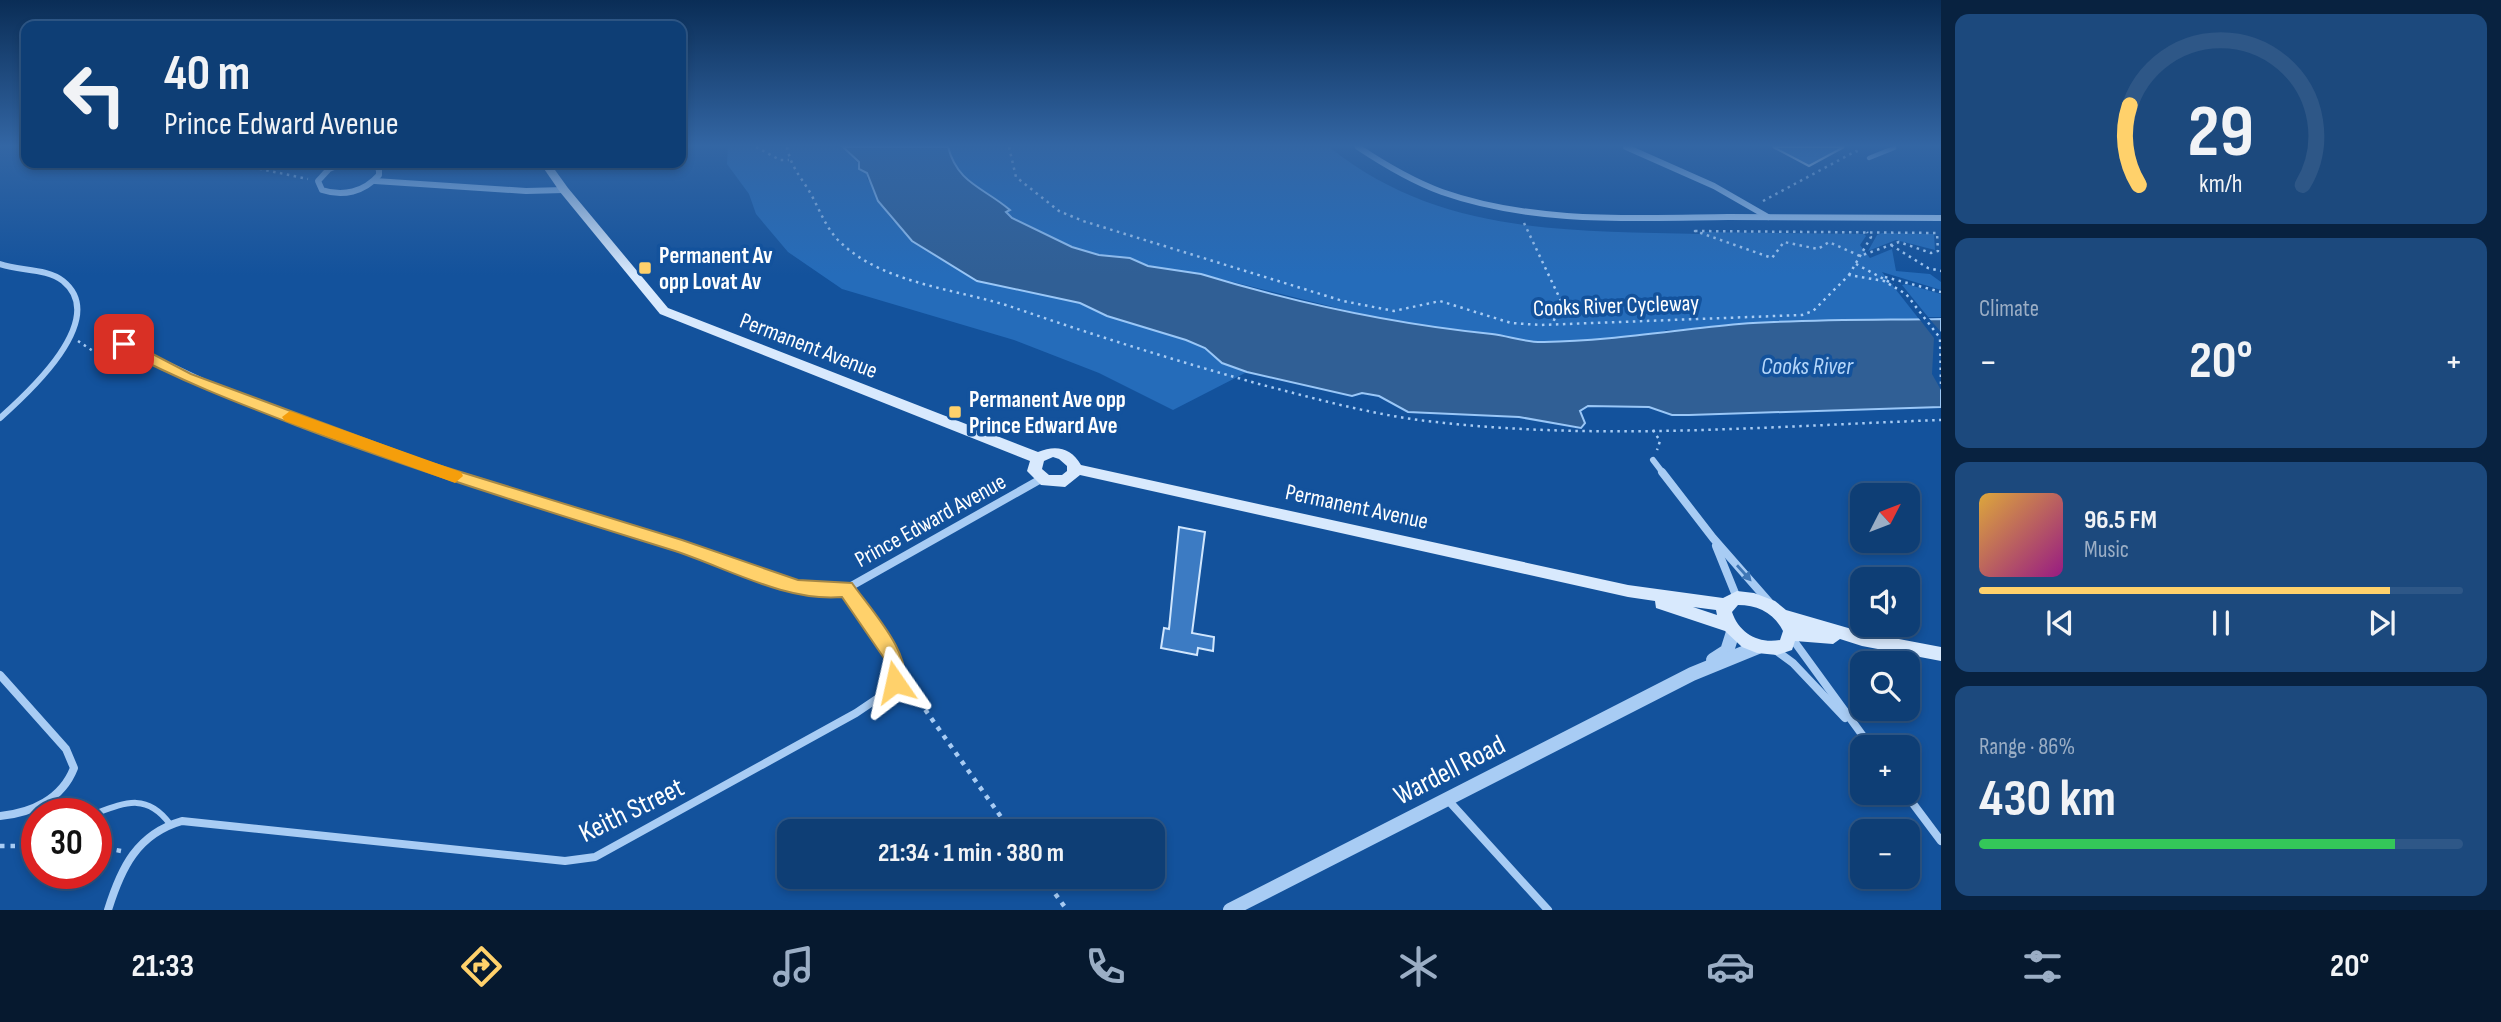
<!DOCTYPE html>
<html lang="en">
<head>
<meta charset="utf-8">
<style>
  body { margin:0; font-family:"Sofia Sans Condensed",sans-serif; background:#1c497d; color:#f1f3f6; height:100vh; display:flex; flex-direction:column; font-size:26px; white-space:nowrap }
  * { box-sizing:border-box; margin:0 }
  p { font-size:23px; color:#9baec5 }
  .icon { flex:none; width:38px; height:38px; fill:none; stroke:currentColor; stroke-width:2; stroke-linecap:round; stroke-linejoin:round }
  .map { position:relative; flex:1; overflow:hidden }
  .panel { display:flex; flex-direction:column; gap:14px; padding:14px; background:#082240; width:560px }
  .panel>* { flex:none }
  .hud { position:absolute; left:21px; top:21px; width:665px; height:147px; border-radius:14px; box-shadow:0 4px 10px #0003,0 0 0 2px #2e5787; background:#0e3e75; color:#f1f3f6; overflow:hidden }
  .needle { width:46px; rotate:48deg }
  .tools { position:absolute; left:1850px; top:483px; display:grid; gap:14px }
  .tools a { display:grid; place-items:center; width:70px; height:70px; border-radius:14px; background:#0e3e75; box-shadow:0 4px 10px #0003,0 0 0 2px #2e5787; font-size:35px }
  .speed { position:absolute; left:21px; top:798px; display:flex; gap:14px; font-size:35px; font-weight:700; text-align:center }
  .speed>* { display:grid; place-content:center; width:91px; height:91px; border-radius:50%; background:#0e3e75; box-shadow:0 4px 10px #0003,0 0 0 2px #2e5787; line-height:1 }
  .speed .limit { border:10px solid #d22; background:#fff; color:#111 }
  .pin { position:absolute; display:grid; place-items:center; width:60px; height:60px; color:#fff; margin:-30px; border-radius:14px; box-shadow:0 4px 10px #0006 }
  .me { position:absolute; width:77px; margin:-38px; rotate:349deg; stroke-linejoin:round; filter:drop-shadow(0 0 5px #0008) }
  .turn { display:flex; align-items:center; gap:24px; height:147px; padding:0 28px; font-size:32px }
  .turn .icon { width:91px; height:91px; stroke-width:2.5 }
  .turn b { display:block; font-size:49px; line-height:60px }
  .big { font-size:52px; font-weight:700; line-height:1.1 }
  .panel .widget { flex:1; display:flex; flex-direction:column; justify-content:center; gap:10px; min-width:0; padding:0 24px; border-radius:14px; background:#1c497d }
  .panel .dial { align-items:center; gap:0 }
  .dial svg { height:182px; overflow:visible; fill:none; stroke:#2e5787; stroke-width:7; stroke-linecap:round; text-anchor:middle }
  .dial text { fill:#f1f3f6; stroke:none }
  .song { display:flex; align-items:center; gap:21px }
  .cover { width:84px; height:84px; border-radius:10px; background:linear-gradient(135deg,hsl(40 70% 55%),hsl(310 70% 35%)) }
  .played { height:7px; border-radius:4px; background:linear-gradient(90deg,#ffd16b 85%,#2e5787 85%) }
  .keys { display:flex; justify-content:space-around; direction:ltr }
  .heat { display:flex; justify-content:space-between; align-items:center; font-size:38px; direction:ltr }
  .charge { height:10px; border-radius:5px; background:linear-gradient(90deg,#34c759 86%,#2e5787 0) }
  .trip { position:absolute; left:777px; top:819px; width:388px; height:70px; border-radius:14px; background:#0e3e75; box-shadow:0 4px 10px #0003,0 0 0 2px #2e5787; font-weight:700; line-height:70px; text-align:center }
  .menu { display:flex; height:112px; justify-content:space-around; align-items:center; background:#06192f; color:#9baec5 }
  .menu .icon { width:49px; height:49px }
  .menu .active { color:#ffd16b }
  .menu b { font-size:32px; color:#f1f3f6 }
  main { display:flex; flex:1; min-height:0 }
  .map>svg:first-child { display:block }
  .green { fill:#256cba }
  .water { fill:#305f95; stroke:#9ac7f7; stroke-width:2 }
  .pier { fill:#13529c }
  .building { fill:#3c7bc3; stroke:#d0e6fd; stroke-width:2 }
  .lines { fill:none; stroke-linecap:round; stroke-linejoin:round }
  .path-far1 { stroke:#a8ccf4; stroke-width:2.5; stroke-dasharray:2.5 4.5; stroke-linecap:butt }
  .path { stroke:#a8ccf4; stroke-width:4.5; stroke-dasharray:4.5 6; stroke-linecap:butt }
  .service-far1 { stroke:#a8ccf4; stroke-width:4.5 }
  .service { stroke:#a8ccf4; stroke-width:6 }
  .minor-far1 { stroke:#a8ccf4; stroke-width:6 }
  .minor { stroke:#a8ccf4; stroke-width:8 }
  .tertiary { stroke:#a8ccf4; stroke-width:14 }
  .secondary { fill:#d8e9fd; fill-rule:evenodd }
  .oneway { fill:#4077b6 }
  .route { fill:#ffd16b; stroke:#a68846; stroke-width:2 }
  .slow { fill:#f59e0b }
  .poi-dot { fill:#ffd16b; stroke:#13529c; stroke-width:2.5 }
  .labels { text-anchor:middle; stroke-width:7; stroke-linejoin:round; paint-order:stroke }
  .poi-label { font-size:23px; font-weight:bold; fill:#fff; stroke:#13529c; text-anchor:start }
  .street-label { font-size:23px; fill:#fff; stroke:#13529c }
  .water-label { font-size:24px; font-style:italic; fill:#b4d6fa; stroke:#13529c }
  .near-street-label { font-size:28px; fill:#fff; stroke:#13529c }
</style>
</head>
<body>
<main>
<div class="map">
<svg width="1941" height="910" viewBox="0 0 1941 910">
  <rect width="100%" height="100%" fill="#13529c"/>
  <g class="green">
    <polygon points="728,147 843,147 867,173 867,179 876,188 875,196 893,221 977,281 1080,303 1107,316 1186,340 1205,348 1222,363 1247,372 1173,410 1099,373 1014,340 842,289 788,252 756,214 749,194 727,164"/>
    <path d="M 948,147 L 1329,147 C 1441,236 1567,230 1701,234 L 1699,232 L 1864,234 L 1866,236 L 1860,245 L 1870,258 L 1892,249 L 1896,271 L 1930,274 L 1941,282 L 1941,290 L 1882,272 L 1919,319 L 1739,324 L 1697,330 L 1666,330 L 1659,334 L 1623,340 L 1543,343 L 1393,322 L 1201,274 L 1148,266 L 1130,258 L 1099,255 L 1072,247 L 1012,218 L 1006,212 L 1010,209 C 983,187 958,184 948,147 Z"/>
    <polygon points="1882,233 1934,234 1935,250 1896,240 1868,251 1877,235"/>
    <polygon points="1906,284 1941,294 1941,317 1928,317 1902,285"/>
  </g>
  <path class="water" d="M 843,147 L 948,147 C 958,184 983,187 1010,210 L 1006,212 L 1012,218 L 1072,247 L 1099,255 L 1130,258 L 1148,266 L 1201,274 C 1296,303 1393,324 1492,334 C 1509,336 1527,343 1544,342 C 1611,341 1673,330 1739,324 C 1806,319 1874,320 1941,319 L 1941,407 L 1689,415 L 1672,415 L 1649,407 L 1588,406 L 1580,411 L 1585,423 L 1581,428 L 1519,417 L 1408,412 L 1379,396 L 1362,393 L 1352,396 L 1247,372 L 1222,363 L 1205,348 L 1186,340 L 1107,316 L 1080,303 L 977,281 L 912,241 L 878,201 L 867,173 L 859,169 L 859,162 Z"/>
  <polygon class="pier" points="1926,315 1941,332 1941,390 1932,374 1934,338 1917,316"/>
  <g class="building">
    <polygon points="1773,147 1844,147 1809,166"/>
    <polygon points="1179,527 1205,532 1192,633 1214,637 1213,651 1198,648 1197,655 1161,648 1164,628 1169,629"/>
  </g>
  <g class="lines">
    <g class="path-far1">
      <polyline points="756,147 780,160 789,160"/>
      <path d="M 787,147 C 792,170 801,176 812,196 C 821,213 827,230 841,243 C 886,285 959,289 1015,308 C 1096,336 1177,361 1259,384 C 1317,399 1376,416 1436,422 C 1603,441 1773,426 1941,420"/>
      <polyline points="1009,147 1016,177 1059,211 1083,221 1343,301 1394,311 1440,301 1511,323 1541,325 1802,315 1813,311 1849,275 1884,281 1906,294 1940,338 1941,384"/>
      <polyline points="232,163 308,179"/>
      <polyline points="1763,201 1856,151 1860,153"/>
      <polyline points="1524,223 1561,301 1553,323"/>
      <polygon points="1695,231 1937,233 1938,251 1931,253 1899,242 1860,256 1829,242 1818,249 1784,242 1772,258"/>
      <polyline points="1891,245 1928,268 1941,271"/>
      <polyline points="1856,264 1893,284"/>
      <polyline points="1849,275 1871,237 1867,232"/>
      <polyline points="1885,277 1941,292"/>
      <polyline points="78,341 102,357"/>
      <polyline points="1653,430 1660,441 1657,450"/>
    </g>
    <g class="path">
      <polyline points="907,684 1011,831"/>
      <polyline points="0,846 37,846"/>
      <polyline points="96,846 121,851"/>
      <polyline points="1043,877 1067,910"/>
    </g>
    <polyline class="service-far1" points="1869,158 1894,148"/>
    <g class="service">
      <polyline points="43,804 60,814"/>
      <path d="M 94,814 C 126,802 147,793 170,824"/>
    </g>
    <g class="minor-far1">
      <path d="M 1358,147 C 1385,165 1412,181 1442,192 C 1533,224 1633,218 1728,217 C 1799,217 1870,217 1941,218"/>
      <polyline points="1626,147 1714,186 1768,217"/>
      <path d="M 345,163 L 329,169 L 318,181 L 322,190 C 343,197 364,192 379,175 L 379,169 L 371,163"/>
      <polyline points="548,168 574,163"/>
      <polyline points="375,181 526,191 564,190"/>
      <path d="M 0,264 C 19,271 47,268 63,281 C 110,319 28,393 0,418"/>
      <polyline points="124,344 256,406 444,473"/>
      <polyline points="1653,460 1663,473"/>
    </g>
    <g class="minor">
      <path d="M 439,472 C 516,497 595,519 672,544 C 731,562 783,590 846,589 L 1041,479"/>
      <polyline points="1662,472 1713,538 1770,603"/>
      <polyline points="1716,546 1737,598"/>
      <polyline points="1791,637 1871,747"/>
      <polyline points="1774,649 1793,663 1845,718"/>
      <path d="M 0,675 L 66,749 L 74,768 C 62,799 32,813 0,816"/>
      <polyline points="1905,793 1941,841"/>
      <polyline points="1447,799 1548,910"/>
      <path d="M 108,910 C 121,868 137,834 182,821 L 565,861 L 595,857 L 856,713 L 890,690 L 897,677 L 887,646 L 846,589"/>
    </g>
    <g class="tertiary">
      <polyline points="1713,660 1727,651 1733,632"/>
      <polyline points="1230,910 1692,674 1758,647"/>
    </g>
    <path class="secondary" d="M 540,163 L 550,163 L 568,188 L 668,308 L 1038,452 C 1055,445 1071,447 1081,465 L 1628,585 L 1723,598 L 1737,591 L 1754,593 L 1775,601 L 1786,610 L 1862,632 L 1941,647 L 1941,661 L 1862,646 L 1840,639 L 1833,644 L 1795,641 L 1792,650 L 1777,655 L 1757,653 L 1742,647 L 1725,631 L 1656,608 L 1655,601 L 1628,597 L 1080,475 L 1065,487 L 1041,485 L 1027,471 L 1030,461 L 660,314 L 560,192 ZM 1053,457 L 1059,459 L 1067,466 L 1067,471 L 1062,475 L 1049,475 L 1042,469 L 1044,461 ZM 1738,605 C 1758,605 1774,613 1783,631 L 1780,640 C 1758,644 1739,633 1732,612 ZM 1693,607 L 1716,610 L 1717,615 Z"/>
  </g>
  <defs><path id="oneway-solid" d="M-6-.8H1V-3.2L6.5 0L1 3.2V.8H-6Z" transform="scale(1.75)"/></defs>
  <use class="oneway" href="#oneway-solid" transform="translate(1744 573) rotate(48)"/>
  <linearGradient id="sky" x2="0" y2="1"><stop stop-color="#0a2d56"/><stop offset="0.53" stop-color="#3366a4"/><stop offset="1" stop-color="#3366a4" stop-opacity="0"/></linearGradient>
  <rect width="1941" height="275" fill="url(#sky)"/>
  <path class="route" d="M 124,339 L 191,374 L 425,461 L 682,540 L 798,580 L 852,583 C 870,609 916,657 902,688 L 895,691 L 888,688 L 884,658 L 842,597 C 786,602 727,568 675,551 C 550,512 425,474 303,428 C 238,403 180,381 119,348 L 119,341 Z"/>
  <polygon class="slow" points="290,411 461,472 463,476 455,483 285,421 282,417"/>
  <g class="poi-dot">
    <rect x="638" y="261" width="14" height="14" rx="3.5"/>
    <rect x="948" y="405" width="14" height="14" rx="3.5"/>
  </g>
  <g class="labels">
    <g class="poi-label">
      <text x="659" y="263">Permanent Av<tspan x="659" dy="26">opp Lovat Av</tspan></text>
      <text x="969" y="407">Permanent Ave opp<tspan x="969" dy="26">Prince Edward Ave</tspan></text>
    </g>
    <g class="street-label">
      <text transform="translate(1616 305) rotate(-2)" y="8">Cooks River Cycleway</text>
      <text transform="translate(809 345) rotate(21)" y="8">Permanent Avenue</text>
      <text transform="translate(1357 506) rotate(12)" y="8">Permanent Avenue</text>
      <text transform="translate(930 520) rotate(-29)" y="8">Prince Edward Avenue</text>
    </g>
    <g class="water-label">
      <text x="1807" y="374">Cooks River</text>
    </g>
    <g class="near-street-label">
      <text transform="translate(1449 769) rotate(-27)" y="10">Wardell Road</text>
      <text transform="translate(631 809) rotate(-26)" y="10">Keith Street</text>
    </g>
  </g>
</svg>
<div class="tools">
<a><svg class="needle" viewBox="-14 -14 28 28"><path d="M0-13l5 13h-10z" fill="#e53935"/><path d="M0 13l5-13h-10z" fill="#9baec5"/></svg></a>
<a><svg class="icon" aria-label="sound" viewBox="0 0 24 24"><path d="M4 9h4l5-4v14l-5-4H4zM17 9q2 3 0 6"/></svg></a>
<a><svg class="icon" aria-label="search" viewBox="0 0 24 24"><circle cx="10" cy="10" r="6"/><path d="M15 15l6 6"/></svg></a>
<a>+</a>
<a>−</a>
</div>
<div class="speed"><div class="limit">30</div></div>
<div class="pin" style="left:124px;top:344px;background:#d93025"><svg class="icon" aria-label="arrive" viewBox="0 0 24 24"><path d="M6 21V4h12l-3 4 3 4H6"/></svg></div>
<svg class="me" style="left:895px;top:682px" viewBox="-20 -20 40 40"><path d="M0-17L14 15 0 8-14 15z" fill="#ffd16b" stroke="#fff" stroke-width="4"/></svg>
<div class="trip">21:34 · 1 min · 380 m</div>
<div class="hud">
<div class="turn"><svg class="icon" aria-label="left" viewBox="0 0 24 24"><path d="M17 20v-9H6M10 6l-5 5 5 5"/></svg><div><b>40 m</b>Prince Edward Avenue</div></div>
</div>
</div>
<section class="panel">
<div class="widget dial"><svg viewBox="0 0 100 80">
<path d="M14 69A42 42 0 1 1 86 69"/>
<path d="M14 69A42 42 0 0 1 10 34" stroke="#ffd16b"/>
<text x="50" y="56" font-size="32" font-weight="700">29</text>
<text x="50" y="72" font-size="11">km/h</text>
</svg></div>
<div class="widget"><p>Climate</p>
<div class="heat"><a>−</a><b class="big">20°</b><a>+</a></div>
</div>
<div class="widget">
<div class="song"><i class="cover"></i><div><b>96.5 FM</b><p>Music</p></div></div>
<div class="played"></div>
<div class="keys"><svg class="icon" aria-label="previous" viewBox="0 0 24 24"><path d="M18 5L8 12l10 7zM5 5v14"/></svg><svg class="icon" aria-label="pause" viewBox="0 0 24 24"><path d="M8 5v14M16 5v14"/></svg><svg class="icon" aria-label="next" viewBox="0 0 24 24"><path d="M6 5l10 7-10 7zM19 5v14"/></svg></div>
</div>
<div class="widget"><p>Range · 86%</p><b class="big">430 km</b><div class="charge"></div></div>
</section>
</main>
<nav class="menu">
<b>21:33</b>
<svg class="icon active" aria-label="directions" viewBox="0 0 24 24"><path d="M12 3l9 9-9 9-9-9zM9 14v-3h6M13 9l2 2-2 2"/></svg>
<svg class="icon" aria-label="music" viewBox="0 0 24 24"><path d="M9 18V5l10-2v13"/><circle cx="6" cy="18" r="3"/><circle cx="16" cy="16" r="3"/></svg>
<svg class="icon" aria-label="phone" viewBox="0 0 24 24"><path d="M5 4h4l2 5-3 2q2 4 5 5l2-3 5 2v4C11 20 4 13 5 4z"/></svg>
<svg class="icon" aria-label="climate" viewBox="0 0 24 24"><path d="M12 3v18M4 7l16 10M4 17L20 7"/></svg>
<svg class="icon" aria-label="car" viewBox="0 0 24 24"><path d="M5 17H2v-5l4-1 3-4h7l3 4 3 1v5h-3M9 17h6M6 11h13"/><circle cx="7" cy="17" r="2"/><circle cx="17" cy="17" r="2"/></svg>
<svg class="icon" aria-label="filters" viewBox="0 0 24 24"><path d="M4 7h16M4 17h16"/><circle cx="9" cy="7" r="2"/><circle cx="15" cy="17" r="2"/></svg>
<b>20°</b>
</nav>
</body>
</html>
